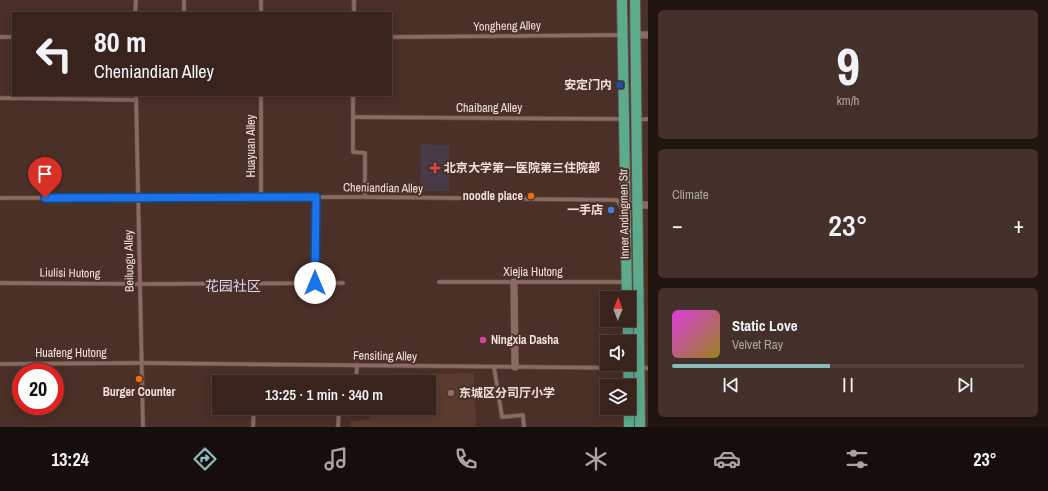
<!DOCTYPE html>
<html lang="en">
<head>
<meta charset="utf-8">
<style>
  body { margin:0; font-family:"Archivo Narrow","Noto Sans SC",sans-serif; background:#43302a; color:#f1f3f6; height:100vh; display:flex; flex-direction:column; font-size:15px; white-space:nowrap }
  * { box-sizing:border-box; margin:0 }
  p { font-size:13px; color:#aba4a4 }
  .icon { flex:none; width:22px; height:22px; fill:none; stroke:currentColor; stroke-width:2; stroke-linecap:round; stroke-linejoin:round }
  .map { position:relative; flex:1; overflow:hidden }
  .side { display:flex; flex-direction:column; gap:10px; padding:10px; background:#1f1410; width:400px }
  .side>* { flex:none }
  .top-card { position:absolute; left:12px; top:12px; width:380px; height:84px; border-radius:0px; box-shadow:0 2px 10px #0003,0 0 0 1px #52413b; background:#38241d; color:#f1f3f6; overflow:hidden }
  .needle { width:26px; rotate:1deg }
  .controls { position:absolute; left:600px; top:291px; display:grid; gap:8px }
  .controls a { display:grid; place-items:center; width:36px; height:36px; border-radius:0px; background:#38241d; box-shadow:0 2px 10px #0003,0 0 0 1px #52413b; font-size:20px }
  .speed { position:absolute; left:12px; top:363px; display:flex; gap:8px; font-size:20px; font-weight:700; text-align:center }
  .speed>* { display:grid; place-content:center; width:52px; height:52px; border-radius:50%; background:#38241d; box-shadow:0 2px 10px #0003,0 0 0 1px #52413b; line-height:1 }
  .speed .limit { border:6px solid #d22; background:#fff; color:#111 }
  .pin { position:absolute; display:grid; place-items:center; width:34px; height:34px; color:#fff; margin:-41px -17px; border-radius:50% 50% 50% 0; rotate:-45deg; box-shadow:0 0 4px #0007 }
  .pin .icon { rotate:45deg }
  .me { position:absolute; width:44px; margin:-22px; rotate:0deg; stroke-linejoin:round; filter:drop-shadow(0 0 3px #0008) }
  .turn { display:flex; align-items:center; gap:14px; height:84px; padding:0 16px; font-size:18px }
  .turn .icon { width:52px; height:52px; stroke-width:2.5 }
  .turn b { display:block; font-size:28px; line-height:34px }
  .big { font-size:30px; font-weight:600; line-height:1.1 }
  .side .tile { flex:1; display:flex; flex-direction:column; justify-content:center; gap:6px; min-width:0; padding:0 14px; border-radius:6px; background:#43302a }
  .side .dial { align-items:center; gap:0 }
  .dial b { font-size:52px; line-height:1 }
  .song { display:flex; align-items:center; gap:12px }
  .cover { width:48px; height:48px; border-radius:6px; background:linear-gradient(135deg,hsl(300 70% 55%),hsl(50 70% 35%)) }
  .played { height:4px; border-radius:2px; background:linear-gradient(90deg,#8bbbb9 45%,#52413b 45%) }
  .keys { display:flex; justify-content:space-around; direction:ltr }
  .heat { display:flex; justify-content:space-between; align-items:center; font-size:22px; direction:ltr }
  .trip { position:absolute; left:212px; top:375px; width:224px; height:40px; border-radius:0px; background:#38241d; box-shadow:0 2px 10px #0003,0 0 0 1px #52413b; font-weight:600; line-height:40px; text-align:center }
  .tab-bar { display:flex; height:64px; justify-content:space-around; align-items:center; background:#160e0c; color:#aba4a4 }
  .tab-bar .icon { width:28px; height:28px }
  .tab-bar .on { color:#8bbbb9 }
  .tab-bar b { font-size:18px; color:#f1f3f6 }
  main { display:flex; flex:1; min-height:0 }
  .map>svg:first-child { display:block }
  .built { fill:#5a3b30 }
  .medical { fill:#493a47 }
  .lines { fill:none; stroke-linecap:round; stroke-linejoin:round }
  .service-casing { stroke:#614c44; stroke-width:5 }
  .minor-casing { stroke:#614c44; stroke-width:8 }
  .primary-casing { stroke:#614c44; stroke-width:12 }
  .service { stroke:#896b61; stroke-width:3.5 }
  .minor { stroke:#896b61; stroke-width:7 }
  .primary { stroke:#5dab8d; stroke-width:10 }
  .route-casing { stroke:#114b97; stroke-width:10 }
  .route { stroke:#1a73e8; stroke-width:7 }
  .transit-dot { fill:#1a4fb4; stroke:#4a3027; stroke-width:1.5 }
  .health-dot { fill:#e0444e; stroke:#4a3027; stroke-width:1.5 }
  .food-dot { fill:#e8710a; stroke:#4a3027; stroke-width:1.5 }
  .shop-dot { fill:#3f7fe0; stroke:#4a3027; stroke-width:1.5 }
  .hotel-dot { fill:#d1479c; stroke:#4a3027; stroke-width:1.5 }
  .education-dot { fill:#8d6e63; stroke:#4a3027; stroke-width:1.5 }
  .labels { text-anchor:middle; stroke-width:4; stroke-linejoin:round; paint-order:stroke }
  .street-label { font-size:12px; fill:#f1e0da; stroke:#4a3027 }
  .poi-label { font-size:12px; font-weight:bold; fill:#f1e0da; stroke:#4a3027; text-anchor:end }
  .quarter-label { font-size:14px; fill:#d9d7f4; stroke:#4a3027 }
</style>
</head>
<body>
<main>
<div class="map">
<svg width="648" height="427" viewBox="0 0 648 427">
  <rect width="100%" height="100%" fill="#4a3027"/>
  <polygon class="built" points="474,373 476,427 351,427 351,421 370,420 370,408 429,408 429,382 425,382 425,374"/>
  <polygon class="medical" points="421,144 449,145 449,191 420,191"/>
  <g class="lines">
    <g class="service-casing">
      <g id="service">
        <polyline points="184,0 184,13"/>
        <polyline points="354,0 354,13"/>
        <polyline points="135,13 136,0"/>
        <polyline points="261,13 261,0"/>
        <polyline points="0,37 13,37"/>
        <polyline points="391,37 622,35"/>
        <polyline points="136,95 143,427"/>
        <polyline points="353,95 353,152 365,153 365,197"/>
        <polyline points="0,98 136,100"/>
        <polyline points="353,117 624,119"/>
        <polyline points="637,120 648,119"/>
        <polyline points="261,197 261,95"/>
        <polyline points="0,198 365,197 617,200 620,205 624,205"/>
        <polyline points="439,282 626,282"/>
        <polyline points="0,283 139,284 343,283"/>
        <polyline points="315,283 316,197"/>
        <polyline points="0,364 142,363 627,368"/>
        <polyline points="494,367 502,417 523,415 524,427"/>
        <polyline points="640,368 648,368"/>
        <polyline points="356,382 357,365"/>
        <polyline points="217,400 219,400"/>
        <polyline points="253,427 254,408"/>
        <polyline points="338,427 339,408"/>
      </g>
    </g>
    <g class="minor-casing">
      <g id="minor">
        <polyline points="635,35 648,35"/>
        <polyline points="626,205 648,205"/>
        <polyline points="514,282 515,367"/>
      </g>
    </g>
    <g class="primary-casing">
      <g id="primary">
        <polyline points="622,0 627,298"/>
        <polyline points="635,0 640,427"/>
        <polyline points="628,320 628,342"/>
        <polyline points="628,364 629,386"/>
        <polyline points="629,408 629,427"/>
      </g>
    </g>
    <use href="#service" class="service"/>
    <use href="#minor" class="minor"/>
    <use href="#primary" class="primary"/>
  </g>
  <g class="lines">
    <g class="route-casing">
      <polyline id="route" points="45,198 316,197 315,283"/>
    </g>
    <use href="#route" class="route"/>
  </g>
  <rect class="transit-dot" x="616" y="81" width="8" height="8" rx="2"/>
  <path class="health-dot" d="M433 162h4v4h4v4h-4v4h-4v-4h-4v-4h4z"/>
  <g class="food-dot">
    <circle cx="531" cy="196" r="4"/>
    <circle cx="139" cy="379" r="4"/>
  </g>
  <circle class="shop-dot" cx="611" cy="210" r="4"/>
  <circle class="hotel-dot" cx="483" cy="340" r="4"/>
  <circle class="education-dot" cx="451" cy="393" r="4"/>
  <g class="labels">
    <g class="street-label">
      <text transform="translate(507 26) rotate(-1)" y="4">Yongheng Alley</text>
      <text x="489" y="112">Chaibang Alley</text>
      <text transform="translate(251 146) rotate(-90)" y="4">Huayuan Alley</text>
      <text transform="translate(383 188) rotate(1)" y="4">Cheniandian Alley</text>
      <text transform="translate(624 214) rotate(-91)" y="4">Inner Andingmen Str</text>
      <text transform="translate(129 261) rotate(-91)" y="4">Beiluogu Alley</text>
      <text x="533" y="276">Xiejia Hutong</text>
      <text transform="translate(70 273) rotate(1)" y="4">Liulisi Hutong</text>
      <text x="71" y="357">Huafeng Hutong</text>
      <text transform="translate(385 356) rotate(1)" y="4">Fensiting Alley</text>
    </g>
    <g class="poi-label">
      <text x="612" y="89">安定门内</text>
      <text x="444" y="172" text-anchor="start">北京大学第一医院第三住院部</text>
      <text x="523" y="200">noodle place</text>
      <text x="603" y="214">一手店</text>
      <text x="491" y="344" text-anchor="start">Ningxia Dasha</text>
      <text x="139" y="396" text-anchor="middle">Burger Counter</text>
      <text x="459" y="397" text-anchor="start">东城区分司厅小学</text>
    </g>
    <g class="quarter-label">
      <text x="233" y="291">花园社区</text>
    </g>
  </g>
</svg>
<div class="controls">
<a><svg class="needle" viewBox="-14 -14 28 28"><path d="M0-13l5 13h-10z" fill="#e53935"/><path d="M0 13l5-13h-10z" fill="#aba4a4"/></svg></a>
<a><svg class="icon" aria-label="sound" viewBox="0 0 24 24"><path d="M4 9h4l5-4v14l-5-4H4zM17 9q2 3 0 6"/></svg></a>
<a><svg class="icon" aria-label="layers" viewBox="0 0 24 24"><path d="M12 4l9 5-9 5-9-5zM3 14l9 5 9-5"/></svg></a>
</div>
<div class="speed"><div class="limit">20</div></div>
<div class="pin" style="left:45px;top:198px;background:#d93025"><svg class="icon" aria-label="arrive" viewBox="0 0 24 24"><path d="M6 21V4h12l-3 4 3 4H6"/></svg></div>
<svg class="me" style="left:315px;top:283px" viewBox="-20 -20 40 40"><circle r="19" fill="#fff"/><path d="M0-13L10 11 0 6-10 11z" fill="#1a73e8"/></svg>
<div class="trip">13:25 · 1 min · 340 m</div>
<div class="top-card">
<div class="turn"><svg class="icon" aria-label="left" viewBox="0 0 24 24"><path d="M17 20v-9H6M10 6l-5 5 5 5"/></svg><div><b>80 m</b>Cheniandian Alley</div></div>
</div>
</div>
<section class="side">
<div class="tile dial"><b>9</b><p>km/h</p></div>
<div class="tile"><p>Climate</p>
<div class="heat"><a>−</a><b class="big">23°</b><a>+</a></div>
</div>
<div class="tile">
<div class="song"><i class="cover"></i><div><b>Static Love</b><p>Velvet Ray</p></div></div>
<div class="played"></div>
<div class="keys"><svg class="icon" aria-label="previous" viewBox="0 0 24 24"><path d="M18 5L8 12l10 7zM5 5v14"/></svg><svg class="icon" aria-label="pause" viewBox="0 0 24 24"><path d="M8 5v14M16 5v14"/></svg><svg class="icon" aria-label="next" viewBox="0 0 24 24"><path d="M6 5l10 7-10 7zM19 5v14"/></svg></div>
</div>
</section>
</main>
<nav class="tab-bar">
<b>13:24</b>
<svg class="icon on" aria-label="directions" viewBox="0 0 24 24"><path d="M12 3l9 9-9 9-9-9zM9 14v-3h6M13 9l2 2-2 2"/></svg>
<svg class="icon" aria-label="music" viewBox="0 0 24 24"><path d="M9 18V5l10-2v13"/><circle cx="6" cy="18" r="3"/><circle cx="16" cy="16" r="3"/></svg>
<svg class="icon" aria-label="phone" viewBox="0 0 24 24"><path d="M5 4h4l2 5-3 2q2 4 5 5l2-3 5 2v4C11 20 4 13 5 4z"/></svg>
<svg class="icon" aria-label="climate" viewBox="0 0 24 24"><path d="M12 3v18M4 7l16 10M4 17L20 7"/></svg>
<svg class="icon" aria-label="car" viewBox="0 0 24 24"><path d="M5 17H2v-5l4-1 3-4h7l3 4 3 1v5h-3M9 17h6M6 11h13"/><circle cx="7" cy="17" r="2"/><circle cx="17" cy="17" r="2"/></svg>
<svg class="icon" aria-label="filters" viewBox="0 0 24 24"><path d="M4 7h16M4 17h16"/><circle cx="9" cy="7" r="2"/><circle cx="15" cy="17" r="2"/></svg>
<b>23°</b>
</nav>
</body>
</html>
